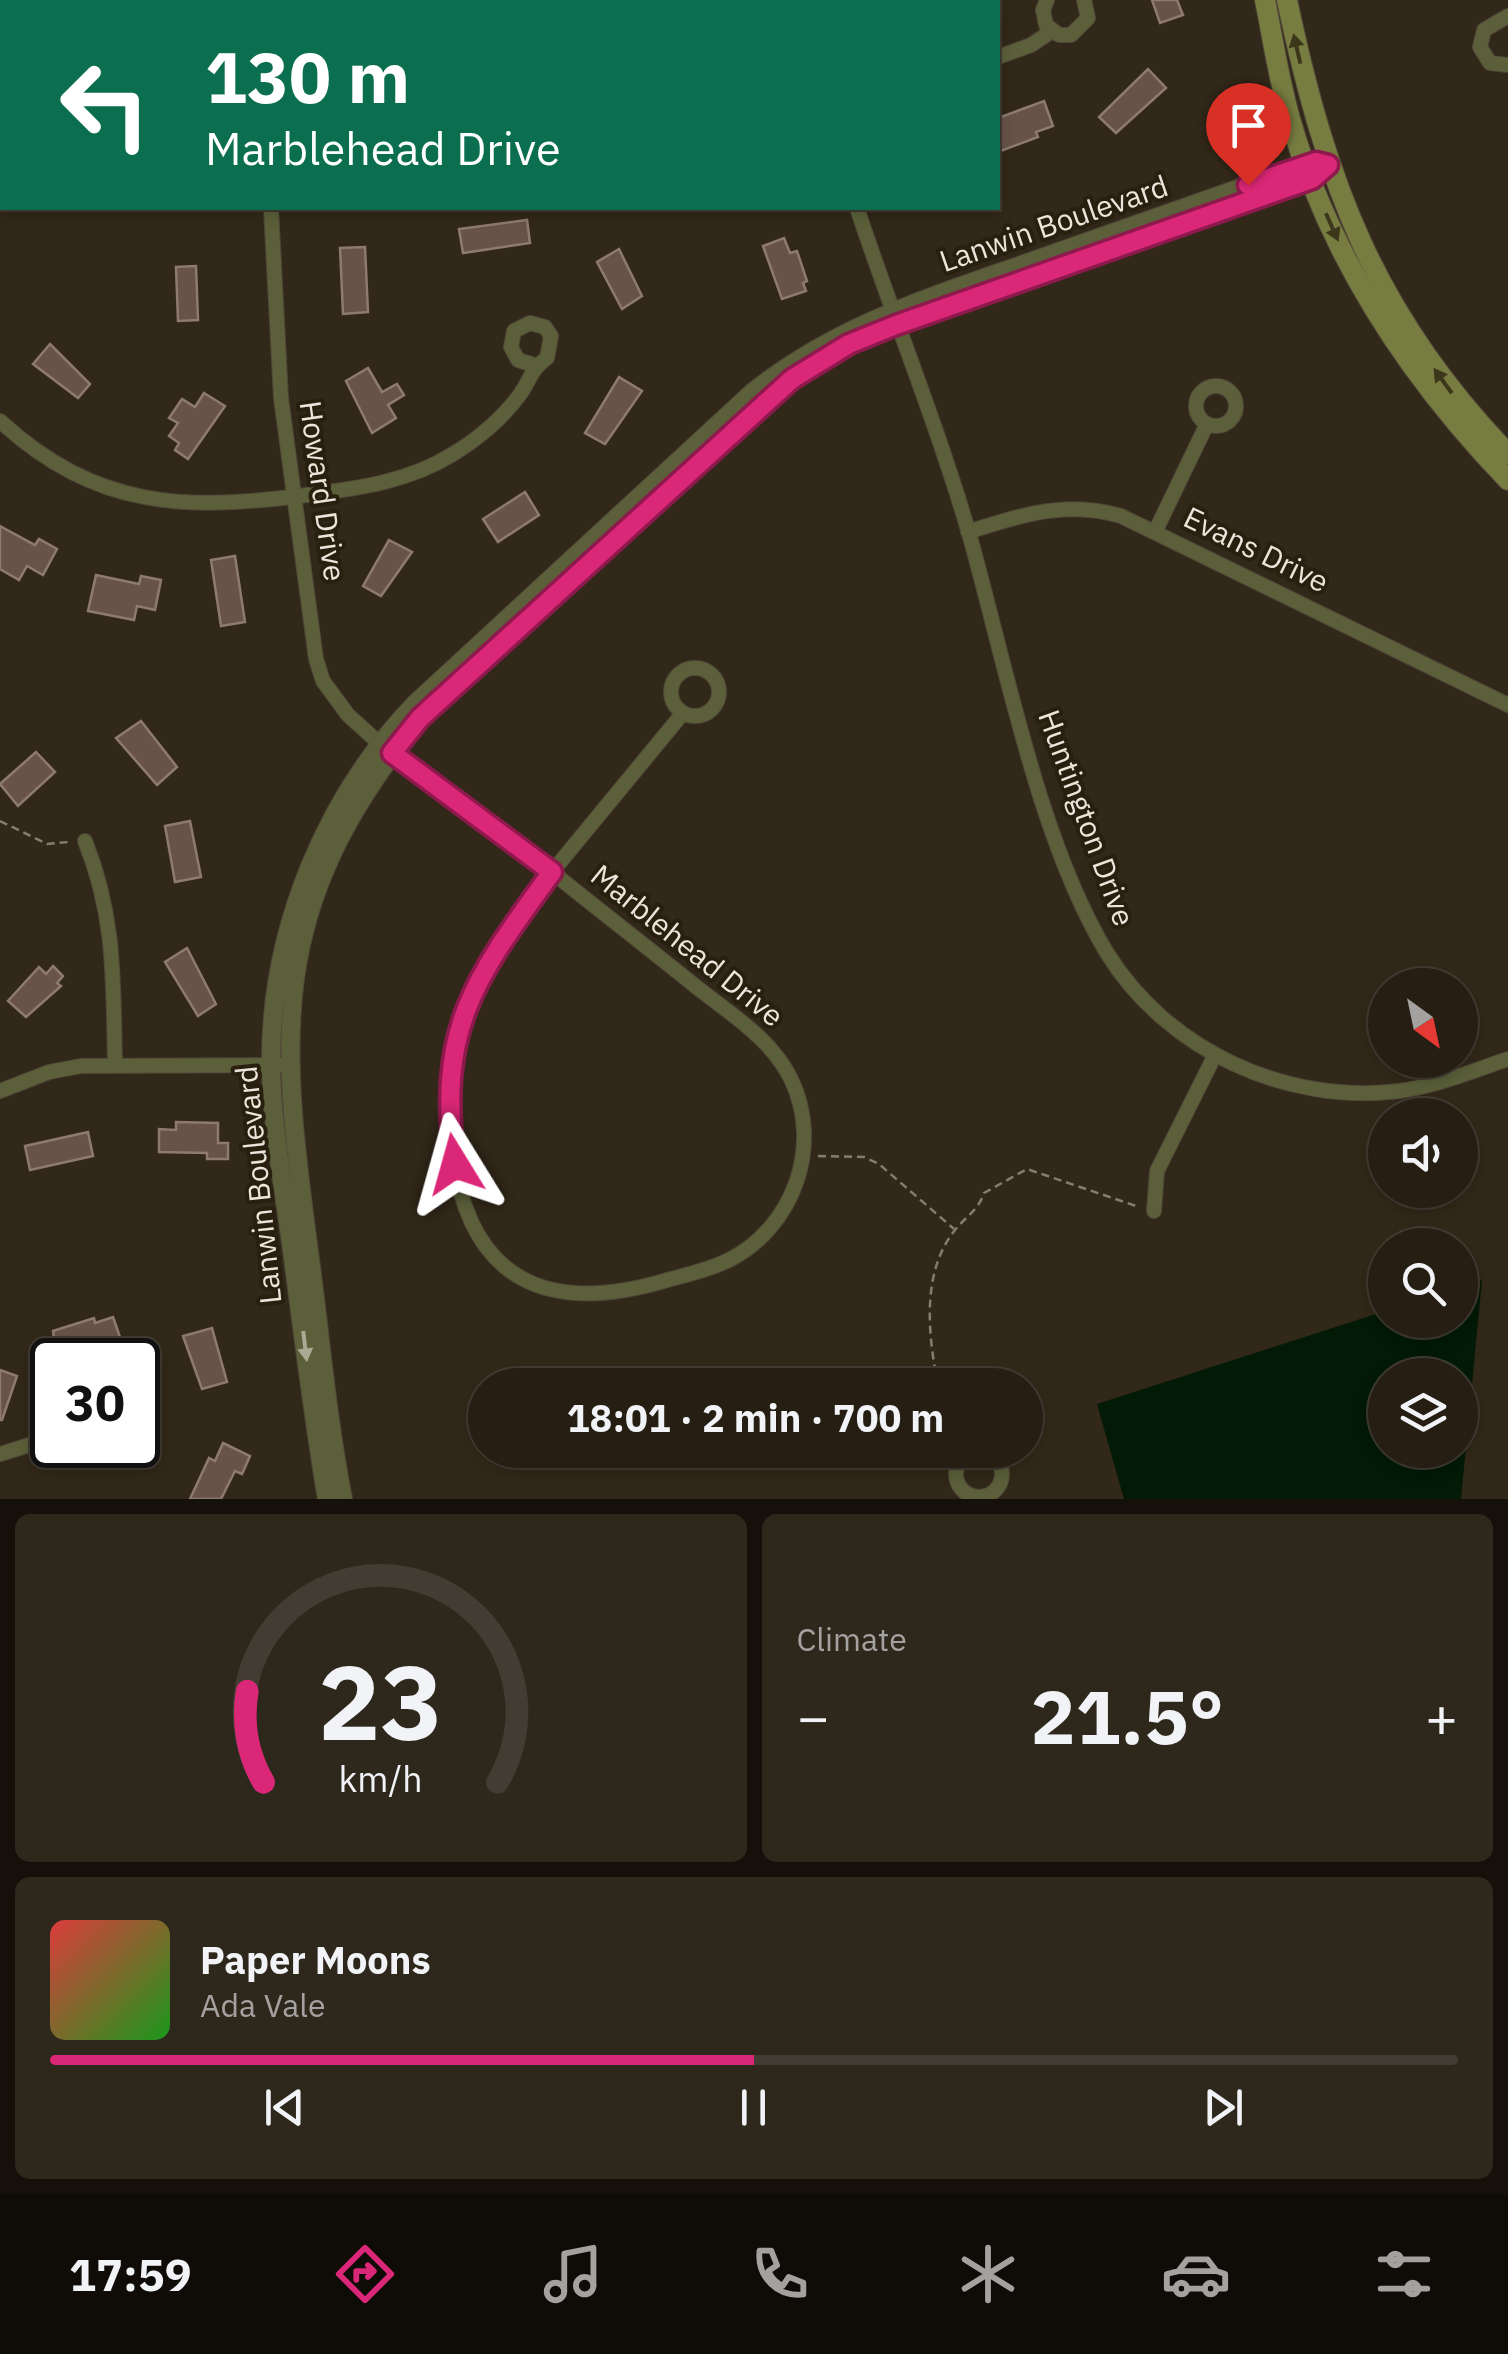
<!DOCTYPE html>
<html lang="en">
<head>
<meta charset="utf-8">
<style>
  body { margin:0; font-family:"IBM Plex Sans",sans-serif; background:#2e271c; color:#f1f3f6; height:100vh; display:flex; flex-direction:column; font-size:38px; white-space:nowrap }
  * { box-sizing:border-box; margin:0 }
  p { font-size:32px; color:#a4a2a0 }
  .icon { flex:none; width:55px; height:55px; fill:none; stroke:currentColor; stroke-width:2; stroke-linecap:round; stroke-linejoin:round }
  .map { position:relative; height:1499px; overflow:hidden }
  .details { display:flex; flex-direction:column; gap:15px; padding:15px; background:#15100a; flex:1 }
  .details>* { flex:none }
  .banner { position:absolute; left:0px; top:0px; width:1000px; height:210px; box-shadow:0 5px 15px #0003,0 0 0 2px #423c33; background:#0b6e4f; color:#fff; overflow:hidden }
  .needle { width:65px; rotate:147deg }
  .tools { position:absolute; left:1368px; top:968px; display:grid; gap:20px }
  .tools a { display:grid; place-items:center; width:110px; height:110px; border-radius:50%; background:#261e13; box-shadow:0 5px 15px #0003,0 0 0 2px #423c33; font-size:50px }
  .speed { position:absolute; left:30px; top:1338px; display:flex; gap:20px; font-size:50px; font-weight:700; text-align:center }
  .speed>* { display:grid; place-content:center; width:130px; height:130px; border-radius:50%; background:#261e13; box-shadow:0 5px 15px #0003,0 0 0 2px #423c33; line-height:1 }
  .speed .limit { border:5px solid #111; border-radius:15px; background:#fff; color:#111 }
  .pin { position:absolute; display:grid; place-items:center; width:85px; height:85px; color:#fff; margin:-102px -42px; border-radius:50% 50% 50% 0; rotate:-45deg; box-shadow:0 0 10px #0007 }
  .pin .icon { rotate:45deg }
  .me { position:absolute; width:110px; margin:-55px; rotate:352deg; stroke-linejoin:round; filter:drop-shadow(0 0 8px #0008) }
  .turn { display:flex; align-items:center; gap:35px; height:210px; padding:0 40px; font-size:45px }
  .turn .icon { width:130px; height:130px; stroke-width:2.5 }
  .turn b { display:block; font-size:70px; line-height:85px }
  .big { font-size:75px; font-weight:700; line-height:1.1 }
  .details .widget { flex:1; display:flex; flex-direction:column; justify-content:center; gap:15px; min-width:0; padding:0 35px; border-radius:15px; background:#2e271c }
  .details .dial { align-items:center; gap:0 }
  .dial svg { height:260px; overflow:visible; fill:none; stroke:#423c33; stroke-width:7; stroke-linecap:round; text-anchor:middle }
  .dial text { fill:#f1f3f6; stroke:none }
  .song { display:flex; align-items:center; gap:30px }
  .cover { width:120px; height:120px; border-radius:15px; background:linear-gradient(135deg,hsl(0 70% 55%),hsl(120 70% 35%)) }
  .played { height:10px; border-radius:5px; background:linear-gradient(90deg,#db2777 50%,#423c33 50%) }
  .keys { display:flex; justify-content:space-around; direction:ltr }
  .heat { display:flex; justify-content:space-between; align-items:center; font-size:55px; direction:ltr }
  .details .tiles { flex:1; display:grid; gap:15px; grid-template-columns:1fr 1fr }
  .widget:last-child { grid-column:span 2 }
  .trip { position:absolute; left:468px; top:1368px; width:575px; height:100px; border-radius:50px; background:#261e13; box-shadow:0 5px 15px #0003,0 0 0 2px #423c33; font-weight:700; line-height:100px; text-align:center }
  .tab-bar { display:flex; height:160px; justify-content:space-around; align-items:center; background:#0f0c08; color:#a4a2a0 }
  .tab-bar .icon { width:70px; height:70px }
  .tab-bar .selected { color:#db2777 }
  .tab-bar b { font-size:45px; color:#f1f3f6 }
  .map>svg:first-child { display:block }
  .water { fill:#021a06; fill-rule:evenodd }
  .building { fill:#67534a; stroke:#8e7a70; stroke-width:2.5 }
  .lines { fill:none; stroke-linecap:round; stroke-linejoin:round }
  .minor-casing { stroke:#504638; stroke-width:16 }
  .tertiary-casing { stroke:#504638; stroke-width:20 }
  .secondary-casing { stroke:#504638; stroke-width:22 }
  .path { stroke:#867d71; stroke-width:2.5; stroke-dasharray:8 5; stroke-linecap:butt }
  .minor { stroke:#5b603a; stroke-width:14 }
  .tertiary { stroke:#5b603a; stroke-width:18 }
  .secondary { stroke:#777d40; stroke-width:20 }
  .oneway { fill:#3c361b }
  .oneway2 { fill:#aaa993 }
  .route-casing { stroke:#8e194d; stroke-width:25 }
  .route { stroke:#db2777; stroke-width:18 }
  .labels { text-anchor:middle; stroke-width:8; stroke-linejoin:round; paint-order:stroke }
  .street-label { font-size:30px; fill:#ebe5db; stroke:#281f0f }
</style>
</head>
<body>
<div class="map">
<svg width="1508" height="1499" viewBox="0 0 1508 1499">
  <rect width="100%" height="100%" fill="#322819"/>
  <path class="water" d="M 1482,1280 L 1461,1499 L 1124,1499 L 1097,1404 L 1385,1311 L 1385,1320 L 1460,1320 L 1460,1287 ZM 1385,1375 L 1460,1375 L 1460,1450 L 1385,1450 Z"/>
  <g class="building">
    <polygon points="1152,0 1177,0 1183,15 1160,23"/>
    <polygon points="1148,69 1166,88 1116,133 1099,117"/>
    <polygon points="1044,101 1053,126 1036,132 1038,137 998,152 998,118"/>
    <polygon points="527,220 530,243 463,253 459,229"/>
    <polygon points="784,238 790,253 797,251 807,281 803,283 806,291 782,299 763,246"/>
    <polygon points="365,247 368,312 343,314 340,248"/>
    <polygon points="619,249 642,296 622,309 597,262"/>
    <polygon points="196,266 198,320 178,321 176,267"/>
    <polygon points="50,344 90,384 78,398 33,364"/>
    <polygon points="368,368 382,392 397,384 404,395 388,405 396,418 372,433 346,381"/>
    <polygon points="619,377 642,391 605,444 585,433"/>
    <polygon points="204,393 225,406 188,459 175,450 179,443 169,436 178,423 169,418 182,399 195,407"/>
    <polygon points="525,492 539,515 498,542 483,519"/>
    <polygon points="0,526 35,545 39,539 57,549 43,575 27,566 19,580 0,569"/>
    <polygon points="389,540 412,552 381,596 363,586"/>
    <polygon points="235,556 245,622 221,626 211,560"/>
    <polygon points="96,575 139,584 141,576 161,580 155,610 137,606 134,620 88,611"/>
    <polygon points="141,721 177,767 157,785 116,738"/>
    <polygon points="36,752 55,772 18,806 0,784"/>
    <polygon points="190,821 201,877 175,882 165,826"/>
    <polygon points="187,948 216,1004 198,1016 165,962"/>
    <polygon points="53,966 63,976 57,983 61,986 26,1017 8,1001 39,967 46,974"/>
    <polygon points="176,1122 218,1123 218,1143 228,1143 228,1159 207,1159 207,1153 159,1152 159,1129 176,1130"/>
    <polygon points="88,1132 93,1156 30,1170 25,1146"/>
    <polygon points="113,1317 122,1343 70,1360 64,1355 56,1358 53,1331 94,1318 95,1323"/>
    <polygon points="212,1328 227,1382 202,1389 183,1336"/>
    <polygon points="0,1370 17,1376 2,1420 0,1420"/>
    <polygon points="223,1443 250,1456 242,1474 235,1471 221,1499 190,1499 209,1458 215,1461"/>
  </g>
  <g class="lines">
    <g class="minor-casing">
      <g id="minor">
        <polyline points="264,0 264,2"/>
        <polyline points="771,0 774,2"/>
        <polyline points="1047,0 1043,10 1046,25 1059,35 1071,35 1088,18 1084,0"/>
        <polyline points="1508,16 1484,30 1480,47 1490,63 1508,65"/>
        <polyline points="998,57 1031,45 1052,31"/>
        <polyline points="271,208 281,398 316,659 323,681 348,715 379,743 552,872 683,713"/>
        <path d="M 857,208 C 893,317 938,426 970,537 C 1006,665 1039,841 1107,953 C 1167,1050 1286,1105 1399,1091 C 1437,1086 1472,1071 1508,1059"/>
        <circle cx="1216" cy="406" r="20"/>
        <path d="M 0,421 C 96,509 185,511 307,495 C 359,488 408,482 453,454 C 478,439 504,417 521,393 C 533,375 529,372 547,358 L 551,336 L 545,327 L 530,323 L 514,331 L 511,347 L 518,360 L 534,365"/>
        <path d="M 968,532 C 1022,515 1065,500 1121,516 L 1508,705"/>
        <polyline points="1155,532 1207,424"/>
        <circle cx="695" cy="692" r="24"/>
        <path d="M 85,841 C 116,918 113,983 115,1064"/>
        <path d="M 552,872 C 599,910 647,947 694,985 C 729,1013 771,1038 791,1079 C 823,1145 794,1227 729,1260 C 709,1270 686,1275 664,1281 C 547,1315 470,1281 453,1154 C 437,1030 482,969 552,872 Z"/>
        <polyline points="0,1091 49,1072 81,1066 287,1065"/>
        <polyline points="1154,1211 1157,1171 1215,1055"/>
        <circle cx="979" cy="1474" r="23"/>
        <polyline points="0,1454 52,1438"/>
      </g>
    </g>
    <g class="tertiary-casing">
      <g id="tertiary">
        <path d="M 327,1499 C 313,1417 303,1333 292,1250 C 284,1188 271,1124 271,1061 C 271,930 325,797 416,703 L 753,392 C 839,324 931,297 1033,261 C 1124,229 1215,197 1306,165 L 1328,165"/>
        <path d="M 343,1499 C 328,1423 321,1344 311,1267 C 280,1037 263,910 420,719 L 792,379 L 849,344 L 896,325 L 1320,173"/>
      </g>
    </g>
    <g class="secondary-casing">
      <g id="secondary">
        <path d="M 1265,0 C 1273,40 1279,80 1290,119 C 1330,258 1409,377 1508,480"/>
        <path d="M 1287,0 C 1326,184 1375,316 1508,454"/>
      </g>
    </g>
    <g class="path">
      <polyline points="0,821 47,844 69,842"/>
      <polyline points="818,1156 864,1157 879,1164 954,1229"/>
      <path d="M 938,1385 C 928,1335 921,1272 955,1230 C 966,1216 978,1211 984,1193 L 1027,1169 L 1139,1207"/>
      <polyline points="968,1450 969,1453"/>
    </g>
    <use href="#minor" class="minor"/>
    <use href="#tertiary" class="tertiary"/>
    <use href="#secondary" class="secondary"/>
  </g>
  <defs><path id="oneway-solid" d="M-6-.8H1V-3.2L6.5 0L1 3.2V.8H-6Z" transform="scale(2.5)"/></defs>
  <g class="oneway">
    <use href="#oneway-solid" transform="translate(1297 49) rotate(-103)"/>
    <use href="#oneway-solid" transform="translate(1332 227) rotate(66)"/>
    <use href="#oneway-solid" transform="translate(1443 381) rotate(-126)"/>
  </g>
  <use class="oneway2" href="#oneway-solid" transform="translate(305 1346) rotate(83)"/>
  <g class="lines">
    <g class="route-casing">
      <path id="route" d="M 455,1164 C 436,1028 475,978 552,872 L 392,753 L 420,718 L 792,379 L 849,344 L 896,325 L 1312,179 L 1328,165 L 1316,162 L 1248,185"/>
    </g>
    <use href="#route" class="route"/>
  </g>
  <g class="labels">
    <g class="street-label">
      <text transform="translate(1054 224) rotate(-19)" y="10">Lanwin Boulevard</text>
      <text transform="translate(322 491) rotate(82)" y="10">Howard Drive</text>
      <text transform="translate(1256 550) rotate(26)" y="10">Evans Drive</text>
      <text transform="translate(1086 818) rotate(70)" y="10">Huntington Drive</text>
      <text transform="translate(687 946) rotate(39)" y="10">Marblehead Drive</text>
      <text transform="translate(259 1185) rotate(-96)" y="10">Lanwin Boulevard</text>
    </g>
  </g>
</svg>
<div class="tools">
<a><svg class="needle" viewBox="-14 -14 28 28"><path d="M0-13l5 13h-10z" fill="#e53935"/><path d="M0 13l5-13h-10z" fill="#a4a2a0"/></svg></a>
<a><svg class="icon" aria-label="sound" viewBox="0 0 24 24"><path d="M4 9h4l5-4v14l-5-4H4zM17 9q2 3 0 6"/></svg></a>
<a><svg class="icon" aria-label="search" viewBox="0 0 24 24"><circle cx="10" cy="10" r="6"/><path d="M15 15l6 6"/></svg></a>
<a><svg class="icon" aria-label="layers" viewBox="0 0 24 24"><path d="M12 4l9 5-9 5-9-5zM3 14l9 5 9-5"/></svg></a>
</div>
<div class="speed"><div class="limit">30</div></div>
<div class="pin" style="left:1248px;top:185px;background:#d93025"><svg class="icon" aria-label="arrive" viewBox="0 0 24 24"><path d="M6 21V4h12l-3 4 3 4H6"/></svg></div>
<svg class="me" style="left:455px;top:1164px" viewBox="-20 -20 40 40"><path d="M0-17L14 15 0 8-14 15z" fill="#db2777" stroke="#fff" stroke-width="4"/></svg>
<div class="trip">18:01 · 2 min · 700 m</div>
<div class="banner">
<div class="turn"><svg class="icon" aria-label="left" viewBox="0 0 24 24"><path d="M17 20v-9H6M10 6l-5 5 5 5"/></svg><div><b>130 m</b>Marblehead Drive</div></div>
</div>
</div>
<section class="details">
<div class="tiles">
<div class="widget dial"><svg viewBox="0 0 100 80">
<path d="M14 69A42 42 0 1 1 86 69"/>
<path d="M14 69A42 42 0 0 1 9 41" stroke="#db2777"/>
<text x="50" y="56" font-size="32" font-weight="700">23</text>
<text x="50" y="72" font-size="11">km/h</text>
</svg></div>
<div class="widget"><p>Climate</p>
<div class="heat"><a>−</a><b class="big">21.5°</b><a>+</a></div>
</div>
<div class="widget">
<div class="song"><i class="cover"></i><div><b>Paper Moons</b><p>Ada Vale</p></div></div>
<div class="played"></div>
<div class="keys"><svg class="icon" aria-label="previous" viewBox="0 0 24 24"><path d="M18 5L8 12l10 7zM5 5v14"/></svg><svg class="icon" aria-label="pause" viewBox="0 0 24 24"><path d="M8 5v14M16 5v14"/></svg><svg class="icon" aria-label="next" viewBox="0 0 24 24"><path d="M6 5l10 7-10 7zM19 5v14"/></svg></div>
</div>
</div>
</section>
<nav class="tab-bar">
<b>17:59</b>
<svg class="icon selected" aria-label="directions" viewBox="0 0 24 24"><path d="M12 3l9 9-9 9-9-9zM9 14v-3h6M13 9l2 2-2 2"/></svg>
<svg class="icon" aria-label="music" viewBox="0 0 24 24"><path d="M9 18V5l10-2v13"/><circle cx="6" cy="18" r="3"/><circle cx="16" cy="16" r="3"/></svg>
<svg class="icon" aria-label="phone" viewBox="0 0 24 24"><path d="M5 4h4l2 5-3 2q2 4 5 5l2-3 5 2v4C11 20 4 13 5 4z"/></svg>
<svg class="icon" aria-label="climate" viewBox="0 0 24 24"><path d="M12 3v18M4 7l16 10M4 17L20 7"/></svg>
<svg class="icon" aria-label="car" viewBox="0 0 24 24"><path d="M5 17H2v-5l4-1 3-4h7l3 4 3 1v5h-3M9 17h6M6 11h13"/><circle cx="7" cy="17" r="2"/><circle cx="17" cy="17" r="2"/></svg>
<svg class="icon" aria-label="filters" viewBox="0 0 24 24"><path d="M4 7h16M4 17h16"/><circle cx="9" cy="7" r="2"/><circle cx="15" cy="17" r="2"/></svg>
</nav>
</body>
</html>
